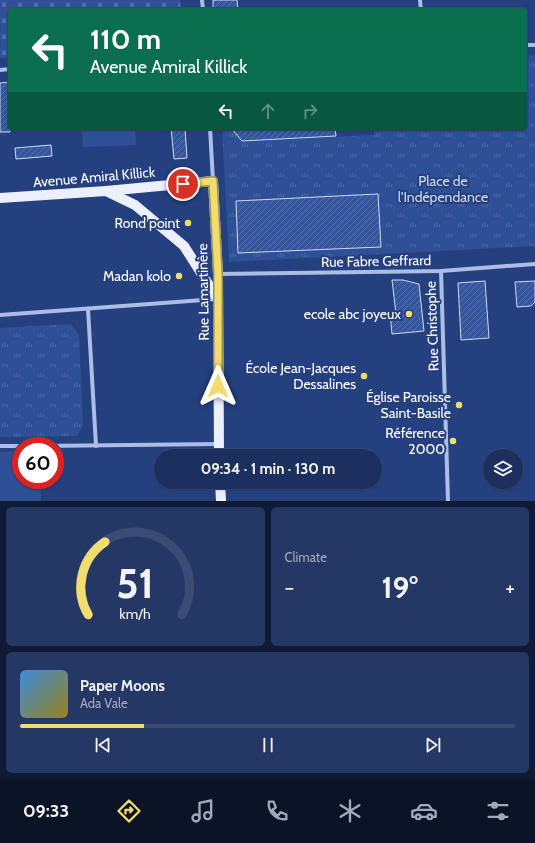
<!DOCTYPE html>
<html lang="en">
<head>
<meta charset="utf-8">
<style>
  body { margin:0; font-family:Cabin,sans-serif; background:#253865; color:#f1f3f6; height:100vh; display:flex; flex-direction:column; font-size:15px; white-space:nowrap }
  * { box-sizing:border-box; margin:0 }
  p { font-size:13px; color:#a0a9bd }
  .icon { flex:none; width:22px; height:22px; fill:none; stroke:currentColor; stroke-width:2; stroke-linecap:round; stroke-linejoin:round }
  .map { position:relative; height:501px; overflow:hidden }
  .panel { display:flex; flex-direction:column; gap:6px; padding:6px; background:#0f1a34; flex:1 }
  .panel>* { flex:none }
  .guide { position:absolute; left:8px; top:8px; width:519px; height:122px; border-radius:4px; box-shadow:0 1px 3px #0004,0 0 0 1px #3a4b74; background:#0b6e4f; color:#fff; overflow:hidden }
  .fabs { position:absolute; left:483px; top:449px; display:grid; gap:8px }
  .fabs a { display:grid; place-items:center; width:40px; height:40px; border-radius:50%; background:#1c305f; box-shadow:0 1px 3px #0004,0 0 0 1px #3a4b74; font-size:20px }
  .speed { position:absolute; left:12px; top:437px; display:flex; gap:8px; font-size:20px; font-weight:700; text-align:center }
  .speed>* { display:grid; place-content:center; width:52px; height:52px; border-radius:50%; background:#1c305f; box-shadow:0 1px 3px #0004,0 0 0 1px #3a4b74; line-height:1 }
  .speed .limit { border:6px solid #d22; background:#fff; color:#111 }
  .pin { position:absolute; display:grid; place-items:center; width:34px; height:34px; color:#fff; margin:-17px; border:2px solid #fff; border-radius:50%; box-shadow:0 1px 4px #0007 }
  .me { position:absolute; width:44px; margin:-22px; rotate:0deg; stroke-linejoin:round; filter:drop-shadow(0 0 3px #0008) }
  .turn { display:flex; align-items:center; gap:14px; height:84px; padding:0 16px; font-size:18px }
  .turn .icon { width:52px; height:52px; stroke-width:2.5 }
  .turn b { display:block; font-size:28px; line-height:34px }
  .lanes { display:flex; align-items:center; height:38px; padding:0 16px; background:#0003; justify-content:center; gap:20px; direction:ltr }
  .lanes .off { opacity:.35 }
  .big { font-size:30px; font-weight:800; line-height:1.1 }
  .panel .widget { flex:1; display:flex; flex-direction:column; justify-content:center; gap:6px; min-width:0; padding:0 14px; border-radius:6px; background:#253865 }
  .panel .dial { align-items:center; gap:0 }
  .dial svg { height:104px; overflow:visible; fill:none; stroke:#3a4b74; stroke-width:7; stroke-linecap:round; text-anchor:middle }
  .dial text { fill:#f1f3f6; stroke:none }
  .song { display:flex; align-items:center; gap:12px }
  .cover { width:48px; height:48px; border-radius:6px; background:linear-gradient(135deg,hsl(210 70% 55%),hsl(50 70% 35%)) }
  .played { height:4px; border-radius:2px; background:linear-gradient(90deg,#f0dc6f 25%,#3a4b74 25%) }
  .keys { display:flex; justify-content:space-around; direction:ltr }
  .heat { display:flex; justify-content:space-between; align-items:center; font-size:22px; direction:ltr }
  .panel .tiles { flex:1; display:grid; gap:6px; grid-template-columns:1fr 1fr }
  .widget:last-child { grid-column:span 2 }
  .trip { position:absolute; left:154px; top:449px; width:228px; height:40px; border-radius:20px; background:#1c305f; box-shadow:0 1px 3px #0004,0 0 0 1px #3a4b74; font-weight:800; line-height:40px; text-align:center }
  .tabs { display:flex; height:64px; justify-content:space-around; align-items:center; background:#0b1326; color:#a0a9bd }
  .tabs .icon { width:28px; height:28px }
  .tabs .active { color:#f0dc6f }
  .tabs b { font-size:18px; color:#f1f3f6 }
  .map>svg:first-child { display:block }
  .green { fill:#2f5097 }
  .cemetery { fill:url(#cemetery-stones) }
  .park { fill:url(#park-tufts); fill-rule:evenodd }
  .building { fill:url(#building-hatch); stroke:#cedbf5 }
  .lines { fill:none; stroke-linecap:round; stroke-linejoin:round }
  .street { stroke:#abbee6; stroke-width:4 }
  .primary { stroke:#ecf0fd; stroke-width:10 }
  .route-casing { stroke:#9c8f48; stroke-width:10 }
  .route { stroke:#f0dc6f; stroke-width:7 }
  .poi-dot { fill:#f0dc6f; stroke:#25407f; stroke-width:1.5 }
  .labels { text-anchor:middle; stroke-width:4; stroke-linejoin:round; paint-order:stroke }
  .street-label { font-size:14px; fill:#fff; stroke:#25407f }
  .park-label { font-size:14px; fill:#cedbf5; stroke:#25407f }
  .poi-label { font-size:14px; fill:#fff; stroke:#25407f; text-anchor:end }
</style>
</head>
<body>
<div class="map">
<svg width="535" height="501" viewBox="0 0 535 501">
  <defs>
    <pattern id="cemetery-stones" width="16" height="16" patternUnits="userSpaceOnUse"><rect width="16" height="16" fill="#2f5097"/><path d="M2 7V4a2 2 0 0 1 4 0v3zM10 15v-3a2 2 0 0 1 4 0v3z" fill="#4e6aa7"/></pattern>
    <pattern id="park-tufts" width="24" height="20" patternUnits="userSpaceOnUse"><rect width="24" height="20" fill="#2f5097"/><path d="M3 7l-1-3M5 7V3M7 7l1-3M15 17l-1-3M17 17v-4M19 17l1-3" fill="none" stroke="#4e6aa7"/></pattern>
    <pattern id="building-hatch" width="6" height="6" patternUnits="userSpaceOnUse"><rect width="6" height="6" fill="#35559c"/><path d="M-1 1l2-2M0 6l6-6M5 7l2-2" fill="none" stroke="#536eab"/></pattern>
  </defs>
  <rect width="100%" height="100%" fill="#25407f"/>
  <g class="green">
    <polygon points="82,128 135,128 136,145 83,147"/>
    <polygon points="21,451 21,480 40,480 41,501 0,501 0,452"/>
  </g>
  <polygon class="cemetery" points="0,0 180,0 181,10 10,10 10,57 0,58"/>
  <g class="park">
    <path d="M 535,55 L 535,246 L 229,262 L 222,128 L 233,128 L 242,141 L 374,135 L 374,128 L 525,128 L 525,56 ZM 378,194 L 381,247 L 238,253 L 236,201 Z"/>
    <polygon points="71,324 79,335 83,425 77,436 0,437 0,328"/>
  </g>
  <g class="building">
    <polygon points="213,0 237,0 238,10 213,10"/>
    <polygon points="10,82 10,132 0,132 0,83"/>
    <polygon points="171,128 185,128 187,158 174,159"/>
    <polygon points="231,128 335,128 336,136 242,141"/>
    <polygon points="51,145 52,156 16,159 15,148"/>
    <polygon points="378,194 381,247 238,253 236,201"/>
    <polygon points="392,280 403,280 419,284 424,331 392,334 390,313 396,314"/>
    <polygon points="485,281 489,338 461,340 458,283"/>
    <polygon points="535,281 535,302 531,306 517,307 515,282"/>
  </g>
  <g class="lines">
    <g class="street">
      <polyline points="202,0 203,10"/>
      <polyline points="420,0 421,10"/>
      <polyline points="525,45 535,45"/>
      <polyline points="0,70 10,69"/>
      <polyline points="210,128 213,181"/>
      <polyline points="441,271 448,501"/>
      <polyline points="218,274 441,271 535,264"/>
      <polyline points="88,309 96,446"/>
      <polyline points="0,315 217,299"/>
      <polyline points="0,446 21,446"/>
      <polyline points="40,446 218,444"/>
    </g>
    <g class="primary">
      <polyline points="106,191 135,205 184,246 217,298"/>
      <polyline points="0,198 106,191 213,181 218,274 219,456"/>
      <polyline points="220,482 221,501"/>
    </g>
  </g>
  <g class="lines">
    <g class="route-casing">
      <polyline id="route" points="183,184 213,181 218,274 218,386"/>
    </g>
    <use href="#route" class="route"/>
  </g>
  <g class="poi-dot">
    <circle cx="188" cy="223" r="4"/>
    <circle cx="179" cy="276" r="4"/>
    <circle cx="409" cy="314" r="4"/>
    <circle cx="364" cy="376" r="4"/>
    <circle cx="459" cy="405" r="4"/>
    <circle cx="453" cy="441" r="4"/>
  </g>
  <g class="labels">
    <g class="street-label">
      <text transform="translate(94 177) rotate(-5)" y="5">Avenue Amiral Killick</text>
      <text transform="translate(376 261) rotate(-1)" y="5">Rue Fabre Geffrard</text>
      <text transform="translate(203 292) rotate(-91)" y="5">Rue Lamartinère</text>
      <text transform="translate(432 326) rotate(-92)" y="5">Rue Christophe</text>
    </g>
    <g class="park-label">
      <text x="443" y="186">Place de<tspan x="443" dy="16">l'Indépendance</tspan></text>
    </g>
    <g class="poi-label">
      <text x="180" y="228">Rond point</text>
      <text x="171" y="281">Madan kolo</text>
      <text x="401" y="319">ecole abc joyeux</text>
      <text x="356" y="373">École Jean-Jacques<tspan x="356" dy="16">Dessalines</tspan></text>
      <text x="451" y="402">Église Paroisse<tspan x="451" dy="16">Saint-Basile</tspan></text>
      <text x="445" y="438">Référence<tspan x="445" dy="16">2000</tspan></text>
    </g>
  </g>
</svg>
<div class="fabs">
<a><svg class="icon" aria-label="layers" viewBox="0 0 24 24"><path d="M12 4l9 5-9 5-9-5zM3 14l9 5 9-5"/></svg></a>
</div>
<div class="speed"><div class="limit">60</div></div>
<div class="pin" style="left:183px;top:184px;background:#d93025"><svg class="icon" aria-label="arrive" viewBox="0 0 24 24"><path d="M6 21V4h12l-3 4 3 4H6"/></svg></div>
<svg class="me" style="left:218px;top:386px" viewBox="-20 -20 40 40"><path d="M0-17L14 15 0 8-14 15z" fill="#f0dc6f" stroke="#fff" stroke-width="4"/></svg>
<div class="trip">09:34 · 1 min · 130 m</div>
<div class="guide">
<div class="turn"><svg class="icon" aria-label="left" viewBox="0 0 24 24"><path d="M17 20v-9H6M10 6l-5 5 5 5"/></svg><div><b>110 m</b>Avenue Amiral Killick</div></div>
<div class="lanes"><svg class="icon" aria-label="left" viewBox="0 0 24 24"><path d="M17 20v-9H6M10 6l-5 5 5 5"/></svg><svg class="icon off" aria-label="ahead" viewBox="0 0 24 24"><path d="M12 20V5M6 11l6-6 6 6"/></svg><svg class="icon off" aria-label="right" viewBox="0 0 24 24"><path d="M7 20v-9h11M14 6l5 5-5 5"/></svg></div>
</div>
</div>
<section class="panel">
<div class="tiles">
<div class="widget dial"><svg viewBox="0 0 100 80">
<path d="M14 69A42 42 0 1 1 86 69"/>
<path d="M14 69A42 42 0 0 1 27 13" stroke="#f0dc6f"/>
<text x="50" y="56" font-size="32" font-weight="700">51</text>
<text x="50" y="72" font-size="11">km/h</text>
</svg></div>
<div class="widget"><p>Climate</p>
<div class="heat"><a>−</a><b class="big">19°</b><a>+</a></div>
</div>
<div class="widget">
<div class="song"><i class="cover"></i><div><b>Paper Moons</b><p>Ada Vale</p></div></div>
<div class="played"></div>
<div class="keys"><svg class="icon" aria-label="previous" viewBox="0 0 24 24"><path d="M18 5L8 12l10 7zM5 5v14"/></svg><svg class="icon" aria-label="pause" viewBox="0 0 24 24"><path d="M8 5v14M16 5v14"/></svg><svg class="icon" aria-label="next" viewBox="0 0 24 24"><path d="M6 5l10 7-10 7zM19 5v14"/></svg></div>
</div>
</div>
</section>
<nav class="tabs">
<b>09:33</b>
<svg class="icon active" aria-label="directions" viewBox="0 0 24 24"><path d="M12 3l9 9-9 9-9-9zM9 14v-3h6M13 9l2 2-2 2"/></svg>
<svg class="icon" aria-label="music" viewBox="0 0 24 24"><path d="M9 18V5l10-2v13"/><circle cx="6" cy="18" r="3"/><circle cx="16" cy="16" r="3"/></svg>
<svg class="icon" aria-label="phone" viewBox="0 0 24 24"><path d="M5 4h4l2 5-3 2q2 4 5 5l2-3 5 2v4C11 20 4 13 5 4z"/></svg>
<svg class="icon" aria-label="climate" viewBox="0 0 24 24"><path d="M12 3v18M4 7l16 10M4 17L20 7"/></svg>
<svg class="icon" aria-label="car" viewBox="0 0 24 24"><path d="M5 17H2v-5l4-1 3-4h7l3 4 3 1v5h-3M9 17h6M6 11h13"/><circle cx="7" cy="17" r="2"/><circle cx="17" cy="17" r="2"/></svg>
<svg class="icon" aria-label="filters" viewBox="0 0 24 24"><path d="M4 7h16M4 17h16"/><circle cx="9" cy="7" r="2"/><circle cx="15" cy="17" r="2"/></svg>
</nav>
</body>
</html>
